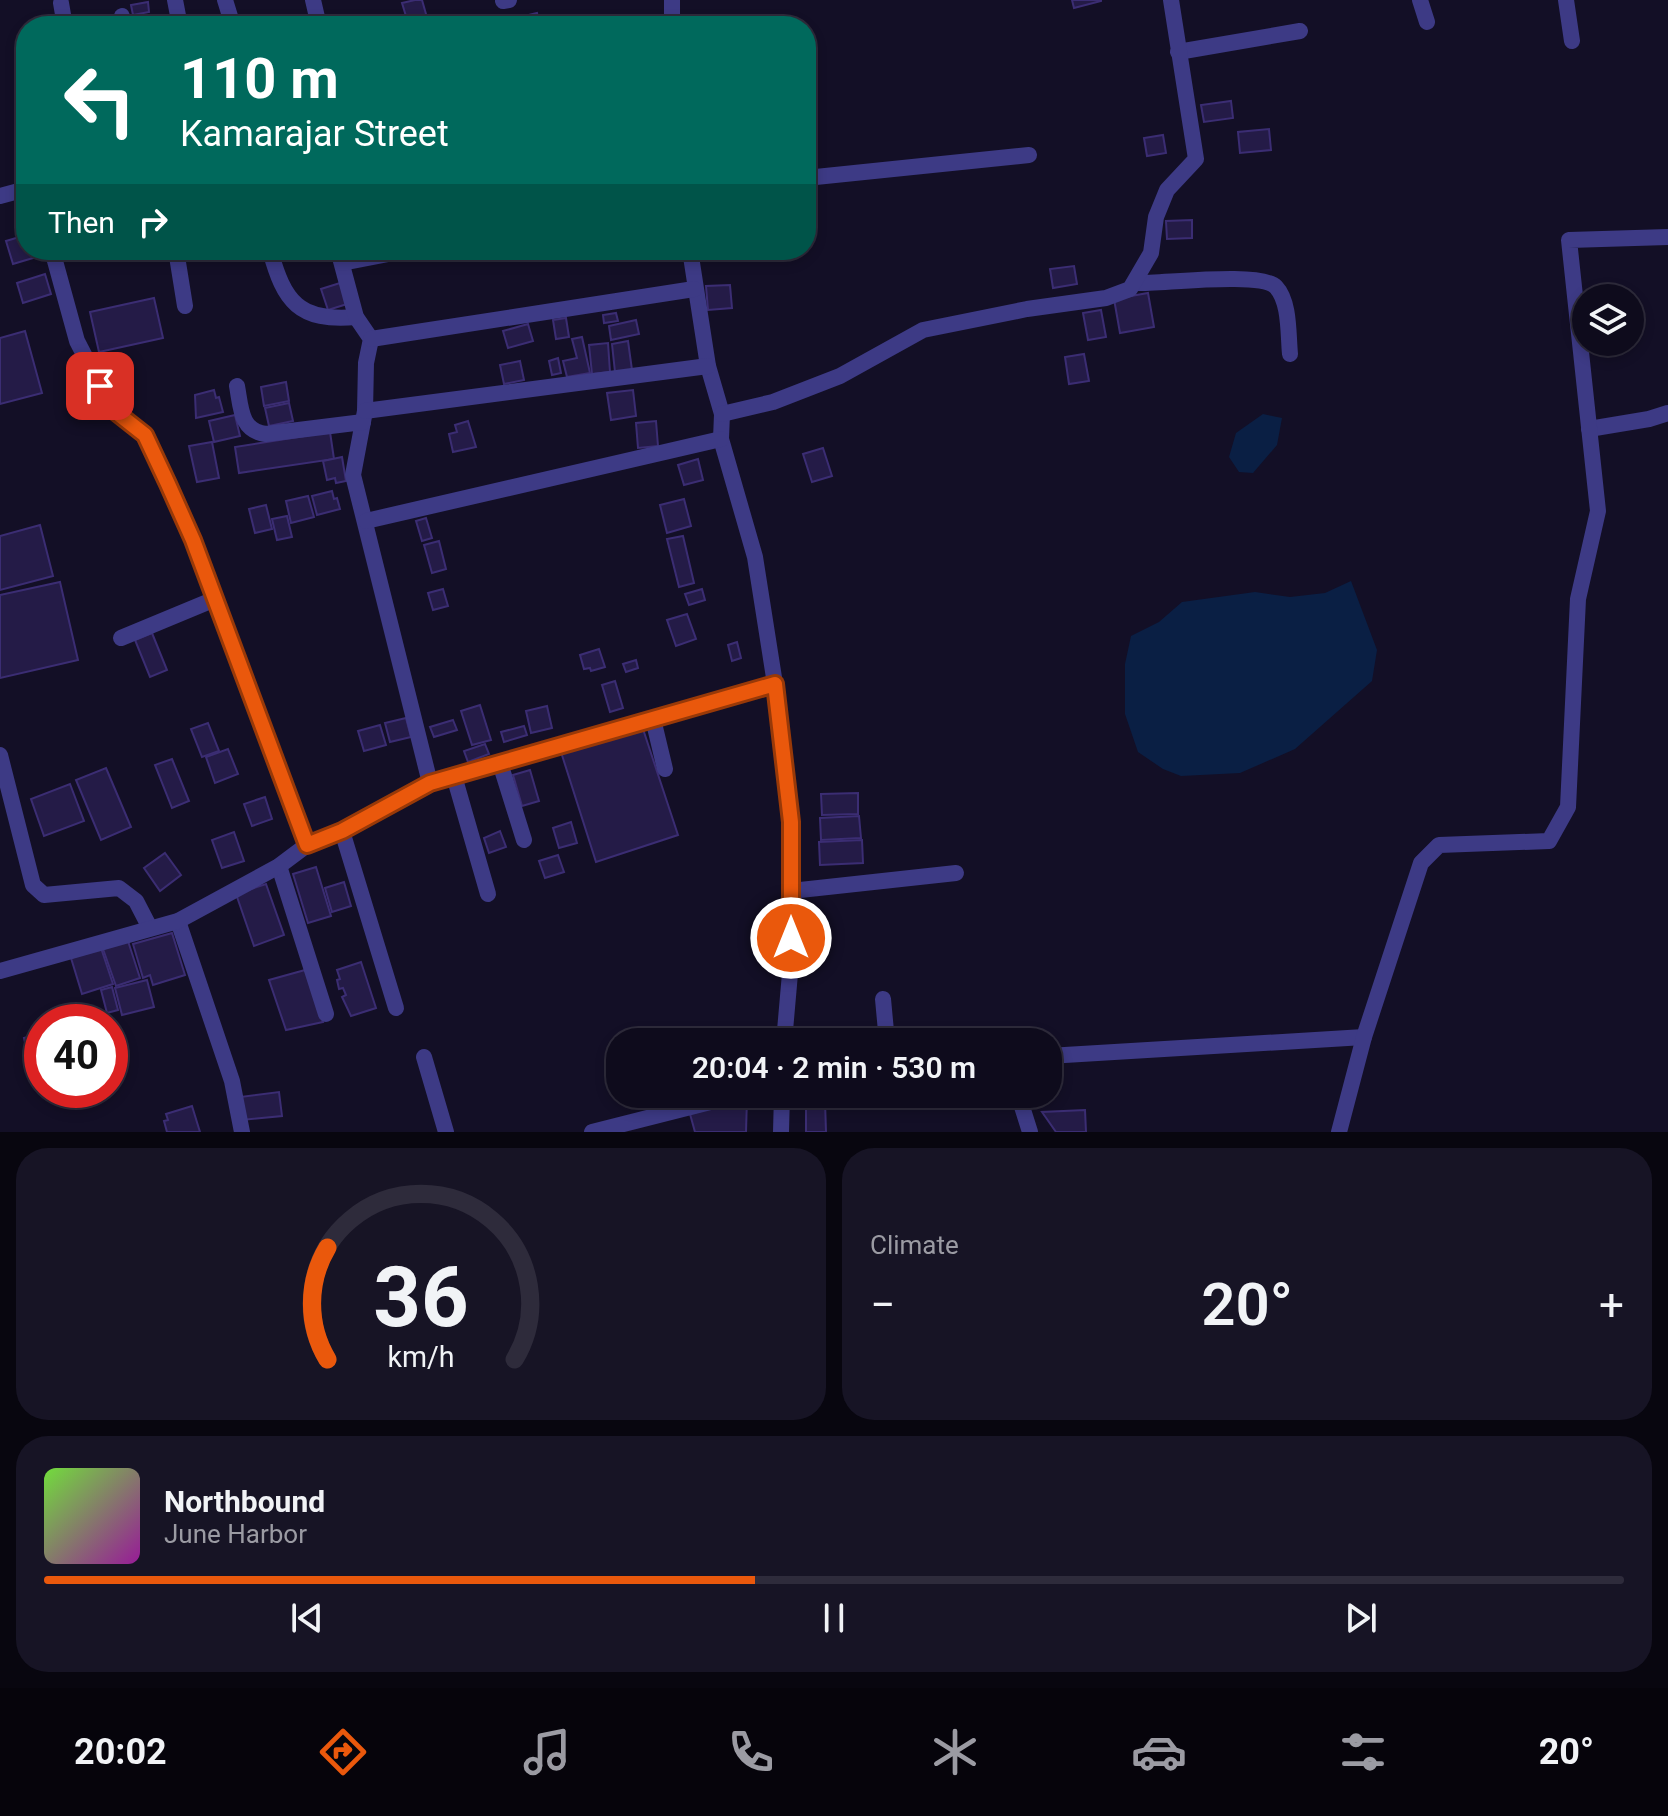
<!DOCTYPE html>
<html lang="en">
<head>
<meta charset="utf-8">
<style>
  body { margin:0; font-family:Roboto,sans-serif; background:#171425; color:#f1f3f6; height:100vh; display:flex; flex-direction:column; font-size:30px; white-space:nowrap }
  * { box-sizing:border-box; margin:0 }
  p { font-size:26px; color:#9b9ba3 }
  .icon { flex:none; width:44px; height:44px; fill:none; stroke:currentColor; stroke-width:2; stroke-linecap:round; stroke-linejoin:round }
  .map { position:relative; height:1132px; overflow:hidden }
  .drawer { display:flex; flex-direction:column; gap:16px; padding:16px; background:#08060f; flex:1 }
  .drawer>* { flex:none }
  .top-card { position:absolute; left:16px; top:16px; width:800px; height:244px; border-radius:32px; box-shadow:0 4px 12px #0003,0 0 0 2px #2e2b3b; background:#00695c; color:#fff; overflow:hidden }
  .controls { position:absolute; left:1572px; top:284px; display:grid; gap:16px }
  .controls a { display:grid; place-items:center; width:72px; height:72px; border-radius:50%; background:#0e0b1c; box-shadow:0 4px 12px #0003,0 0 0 2px #2e2b3b; font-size:40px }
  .speed { position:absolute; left:24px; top:1004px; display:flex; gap:16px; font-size:40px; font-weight:700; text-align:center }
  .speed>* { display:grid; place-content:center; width:104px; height:104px; border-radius:50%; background:#0e0b1c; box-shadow:0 4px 12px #0003,0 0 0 2px #2e2b3b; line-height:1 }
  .speed .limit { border:12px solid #d22; background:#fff; color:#111 }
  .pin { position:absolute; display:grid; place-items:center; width:68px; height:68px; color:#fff; margin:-34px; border-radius:16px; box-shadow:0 4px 12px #0006 }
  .me { position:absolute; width:88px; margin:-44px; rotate:0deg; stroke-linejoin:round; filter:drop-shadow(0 0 6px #0008) }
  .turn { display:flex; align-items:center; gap:28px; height:168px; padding:0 32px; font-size:36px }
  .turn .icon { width:104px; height:104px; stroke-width:2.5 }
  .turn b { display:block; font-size:56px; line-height:68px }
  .then { display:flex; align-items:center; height:76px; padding:0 32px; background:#0003; gap:16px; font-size:30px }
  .big { font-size:60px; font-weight:600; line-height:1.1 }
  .drawer .widget { flex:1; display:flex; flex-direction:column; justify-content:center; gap:12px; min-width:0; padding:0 28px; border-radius:32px; background:#171425 }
  .drawer .dial { align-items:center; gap:0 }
  .dial svg { height:208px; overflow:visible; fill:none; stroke:#2e2b3b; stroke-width:7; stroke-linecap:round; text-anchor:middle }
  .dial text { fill:#f1f3f6; stroke:none }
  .song { display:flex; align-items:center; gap:24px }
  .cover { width:96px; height:96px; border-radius:12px; background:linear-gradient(135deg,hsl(100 70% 55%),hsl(300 70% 35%)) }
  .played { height:8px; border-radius:4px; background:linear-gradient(90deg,#ea580c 45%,#2e2b3b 45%) }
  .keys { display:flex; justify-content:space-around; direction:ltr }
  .heat { display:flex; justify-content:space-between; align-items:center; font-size:44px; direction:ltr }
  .drawer .tiles { flex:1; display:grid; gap:16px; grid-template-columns:1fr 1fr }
  .widget:last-child { grid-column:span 2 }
  .trip { position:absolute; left:606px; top:1028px; width:456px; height:80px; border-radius:32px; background:#0e0b1c; box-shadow:0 4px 12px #0003,0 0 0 2px #2e2b3b; font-weight:600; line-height:80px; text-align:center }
  .menu { display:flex; height:128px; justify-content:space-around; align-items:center; background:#06040b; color:#9b9ba3 }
  .menu .icon { width:56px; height:56px }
  .menu .on { color:#ea580c }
  .menu b { font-size:36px; color:#f1f3f6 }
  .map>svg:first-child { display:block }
  .water { fill:#0a1f44 }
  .building { fill:#241b47; stroke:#3b2d73; stroke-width:2 }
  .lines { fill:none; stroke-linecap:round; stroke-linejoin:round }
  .minor { stroke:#3d3a85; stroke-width:16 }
  .route-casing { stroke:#983908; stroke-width:20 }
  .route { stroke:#ea580c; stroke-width:14 }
</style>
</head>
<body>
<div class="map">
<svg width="1668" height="1132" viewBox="0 0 1668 1132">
  <rect width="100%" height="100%" fill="#130f26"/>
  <g class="water">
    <polygon points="1263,414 1282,418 1277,445 1253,473 1239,472 1229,457 1236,433"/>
    <polygon points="1351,581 1377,650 1372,681 1295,749 1240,773 1181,776 1163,769 1138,752 1125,714 1125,664 1131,636 1159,622 1182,602 1255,592 1290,597 1325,593"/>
  </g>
  <g class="building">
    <polygon points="415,0 422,0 428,21 409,26 402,3"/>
    <polygon points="1072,0 1101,0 1101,1 1074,8"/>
    <polygon points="148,2 149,12 133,15 131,5"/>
    <polygon points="537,13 540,26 514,26 512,19"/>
    <polygon points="1231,101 1233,118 1204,122 1201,105"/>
    <polygon points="1269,129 1271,150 1240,153 1238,132"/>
    <polygon points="1163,135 1166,153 1147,156 1144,138"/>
    <polygon points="1192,220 1192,238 1167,239 1166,221"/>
    <polygon points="26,235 26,250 41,250 43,255 13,264 6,241"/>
    <polygon points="1074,266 1077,284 1053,288 1050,269"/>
    <polygon points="45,274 51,294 23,303 17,283"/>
    <polygon points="340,283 347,304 328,310 321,289"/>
    <polygon points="730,285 732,308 708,310 706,286"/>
    <polygon points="1148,293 1154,327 1120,333 1114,299"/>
    <polygon points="154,298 163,338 99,352 90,312"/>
    <polygon points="1101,310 1106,337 1088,340 1083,313"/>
    <polygon points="616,313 618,321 604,323 603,315"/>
    <polygon points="566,318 569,337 556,339 553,320"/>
    <polygon points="636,320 639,334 611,340 609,326"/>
    <polygon points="528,324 533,341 508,348 503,331"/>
    <polygon points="25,331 42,393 0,404 0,338"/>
    <polygon points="582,337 590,373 567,377 563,361 577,358 572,339"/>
    <polygon points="628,341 632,370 615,372 612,344"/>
    <polygon points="608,343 610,372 592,374 589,345"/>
    <polygon points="1084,354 1089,381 1069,384 1065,357"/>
    <polygon points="558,358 561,373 552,375 549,361"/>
    <polygon points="520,361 524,380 504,384 500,365"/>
    <polygon points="286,382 289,401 264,406 261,387"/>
    <polygon points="214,390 216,398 219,397 223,412 196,418 195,395"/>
    <polygon points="633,390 636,416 611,420 607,393"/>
    <polygon points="289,403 293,421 269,426 265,408"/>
    <polygon points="235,415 240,436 214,442 209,421"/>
    <polygon points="468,421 476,447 453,452 449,434 457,432 455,425"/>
    <polygon points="656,421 658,446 638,448 636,423"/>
    <polygon points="330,432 334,459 239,473 235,447"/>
    <polygon points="212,442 219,478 197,482 189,446"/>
    <polygon points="823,448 832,476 812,482 803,454"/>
    <polygon points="342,457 346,481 336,483 335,478 327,480 323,461"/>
    <polygon points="698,459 703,480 684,485 678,465"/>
    <polygon points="332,491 334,499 337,498 340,509 317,515 312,496"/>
    <polygon points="308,496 314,517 291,523 286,501"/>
    <polygon points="684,499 691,526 667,533 660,505"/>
    <polygon points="266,505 272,529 255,533 249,509"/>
    <polygon points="287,516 292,537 277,540 272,519"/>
    <polygon points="426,518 432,538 422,541 416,521"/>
    <polygon points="40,525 53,576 0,590 0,536"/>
    <polygon points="683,536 694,583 679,587 667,539"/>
    <polygon points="439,541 446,569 432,573 424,545"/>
    <polygon points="60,582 78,660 0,678 0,595"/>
    <polygon points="443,589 448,606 433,610 428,593"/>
    <polygon points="702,589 705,600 689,605 685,594"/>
    <polygon points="687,614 696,639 676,646 667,620"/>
    <polygon points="152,633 167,670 150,677 135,640"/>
    <polygon points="737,642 741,658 732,661 728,645"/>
    <polygon points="599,649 605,667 591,671 590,668 584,669 580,655"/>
    <polygon points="636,660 638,668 626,672 623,664"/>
    <polygon points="615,681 623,708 610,712 602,685"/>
    <polygon points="480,705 491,740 472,745 461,711"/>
    <polygon points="547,706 552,728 531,733 526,711"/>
    <polygon points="406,718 411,737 390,742 385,723"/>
    <polygon points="453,720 457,730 434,737 430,727"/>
    <polygon points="208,723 219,751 202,757 191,729"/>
    <polygon points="380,725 386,745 364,751 358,731"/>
    <polygon points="524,726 527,735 504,742 501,732"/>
    <polygon points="642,726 678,835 596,862 561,752"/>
    <polygon points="485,744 489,754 468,762 464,751"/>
    <polygon points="228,749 238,774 215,783 206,757"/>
    <polygon points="172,759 189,801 172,808 155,765"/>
    <polygon points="106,768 131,827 101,840 76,780"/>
    <polygon points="530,770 539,801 522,806 513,775"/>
    <polygon points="70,784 84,821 44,836 31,799"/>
    <polygon points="858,793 858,814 822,815 821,794"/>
    <polygon points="265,797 272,819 252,826 244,804"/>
    <polygon points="859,816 861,838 821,840 820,818"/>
    <polygon points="571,822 577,843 559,848 553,828"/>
    <polygon points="500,831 506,847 489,853 484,838"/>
    <polygon points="234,832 244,861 222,868 212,840"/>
    <polygon points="862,840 863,863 820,865 819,842"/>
    <polygon points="165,853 181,875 160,891 144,868"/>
    <polygon points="558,855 564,872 545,878 539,861"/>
    <polygon points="316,867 331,916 308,923 293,874"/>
    <polygon points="344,882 351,906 332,912 325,888"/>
    <polygon points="266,884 284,935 254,946 236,894"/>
    <polygon points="172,933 185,975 153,985 150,975 143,978 133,944"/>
    <polygon points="128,941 140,978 116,986 103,949"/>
    <polygon points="101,948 113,984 82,994 71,958"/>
    <polygon points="361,962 376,1008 351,1016 342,997 346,995 343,988 339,989 337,980 340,979 337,970"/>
    <polygon points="305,970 323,1022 286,1030 269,980"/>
    <polygon points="147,980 154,1007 122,1015 115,988"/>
    <polygon points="112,987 118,1010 107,1013 101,990"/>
    <polygon points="42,1033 42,1043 26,1047 24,1038"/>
    <polygon points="279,1092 282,1116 242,1120 240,1097"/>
    <polygon points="873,1094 911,1094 912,1101 875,1106"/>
    <polygon points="747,1098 746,1132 695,1132 690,1114"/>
    <polygon points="806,1101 825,1101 826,1132 806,1132"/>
    <polygon points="192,1106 200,1132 167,1132 164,1121 168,1120 166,1114"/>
    <polygon points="1085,1110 1086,1132 1056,1132 1042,1112"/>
  </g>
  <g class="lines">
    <g class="minor">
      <polyline points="175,0 180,26"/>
      <polyline points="225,0 233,26"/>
      <polyline points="313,0 319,26"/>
      <polyline points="672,0 672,26"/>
      <polyline points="1420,0 1427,22"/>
      <polyline points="1566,0 1572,41"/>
      <polyline points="503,1 509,0"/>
      <polyline points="61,3 65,26"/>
      <polyline points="122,16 124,26"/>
      <polyline points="1178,52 1300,31"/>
      <polyline points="806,178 1029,155"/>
      <polyline points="0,196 26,189"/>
      <polyline points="52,250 77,341 112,409 145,435 193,540 307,845"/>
      <polyline points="176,250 185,306"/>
      <path d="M 270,250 C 284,302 299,322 356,317"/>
      <polyline points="338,250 356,317 371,339 366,363 365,411 353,475 430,783"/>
      <polyline points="690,250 708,366 722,414 721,439 755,557 775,684 791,822 791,962 784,1042"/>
      <polyline points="342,263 409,250"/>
      <path d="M 1134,283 C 1161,284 1261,271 1276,287 C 1290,302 1288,334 1290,354"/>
      <polyline points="371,339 694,289"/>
      <path d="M 237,386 C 241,407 240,431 266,434 L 363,422"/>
      <polyline points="365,411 708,366"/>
      <polyline points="722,414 773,402 840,376 923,330 1027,309 1106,298 1130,289 1151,253 1156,217 1167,190 1196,159 1171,0"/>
      <polyline points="1589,429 1649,419 1668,413"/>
      <polyline points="366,521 721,439"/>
      <polyline points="121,638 215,599"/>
      <polyline points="653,719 665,769"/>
      <polyline points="0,755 33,885 44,895 119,888 136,901 150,928"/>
      <polyline points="500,763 524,840"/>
      <polyline points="454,776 488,894"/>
      <polyline points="342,831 396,1008"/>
      <polyline points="279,866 326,1014"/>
      <polyline points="791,891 956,873"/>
      <polyline points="178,921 232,1081 242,1132"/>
      <polyline points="0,971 178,921 279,866 307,845 342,831 430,783 775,684"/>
      <polyline points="883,999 887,1042"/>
      <polyline points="1048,1056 1364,1037"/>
      <polyline points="424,1057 446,1132"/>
      <polyline points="1018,1094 1030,1132"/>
      <polyline points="592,1132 742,1094"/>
      <polyline points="781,1132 782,1094"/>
      <polyline points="1339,1132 1364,1037 1421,863 1439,845 1549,841 1568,807 1578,599 1598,511 1569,240 1668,237"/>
    </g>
  </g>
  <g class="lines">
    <g class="route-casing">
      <polyline id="route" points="100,386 112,409 145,435 168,484 193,540 307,845 342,831 430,783 775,684 791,822 791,938"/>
    </g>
    <use href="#route" class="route"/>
  </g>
</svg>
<div class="controls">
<a><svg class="icon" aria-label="layers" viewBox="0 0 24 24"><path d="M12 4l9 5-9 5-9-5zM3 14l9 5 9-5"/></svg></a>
</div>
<div class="speed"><div class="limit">40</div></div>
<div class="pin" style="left:100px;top:386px;background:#d93025"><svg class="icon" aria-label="arrive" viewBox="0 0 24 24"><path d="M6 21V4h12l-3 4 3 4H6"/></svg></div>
<svg class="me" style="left:791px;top:938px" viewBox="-20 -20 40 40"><circle r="17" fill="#ea580c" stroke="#fff" stroke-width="3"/><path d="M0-11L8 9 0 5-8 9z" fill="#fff"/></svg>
<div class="trip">20:04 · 2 min · 530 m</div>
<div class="top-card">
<div class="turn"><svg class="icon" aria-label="left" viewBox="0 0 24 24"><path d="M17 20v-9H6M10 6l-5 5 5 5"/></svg><div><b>110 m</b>Kamarajar Street</div></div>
<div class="then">Then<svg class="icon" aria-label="right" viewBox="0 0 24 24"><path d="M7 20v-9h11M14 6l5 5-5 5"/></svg></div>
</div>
</div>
<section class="drawer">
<div class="tiles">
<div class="widget dial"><svg viewBox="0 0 100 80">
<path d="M14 69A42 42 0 1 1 86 69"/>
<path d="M14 69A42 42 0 0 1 14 26" stroke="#ea580c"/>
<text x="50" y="56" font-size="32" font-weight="700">36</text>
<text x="50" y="72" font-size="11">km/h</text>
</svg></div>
<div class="widget"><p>Climate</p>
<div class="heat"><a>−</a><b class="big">20°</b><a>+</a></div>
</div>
<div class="widget">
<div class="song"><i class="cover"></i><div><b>Northbound</b><p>June Harbor</p></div></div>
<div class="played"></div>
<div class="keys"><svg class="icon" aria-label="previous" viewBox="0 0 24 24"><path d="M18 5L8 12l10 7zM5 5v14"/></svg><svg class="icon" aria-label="pause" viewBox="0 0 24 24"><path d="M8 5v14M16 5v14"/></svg><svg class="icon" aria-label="next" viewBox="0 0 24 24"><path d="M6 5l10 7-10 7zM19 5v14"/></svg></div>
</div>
</div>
</section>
<nav class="menu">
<b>20:02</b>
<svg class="icon on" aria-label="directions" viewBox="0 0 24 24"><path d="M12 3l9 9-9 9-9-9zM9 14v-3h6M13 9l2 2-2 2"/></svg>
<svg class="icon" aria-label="music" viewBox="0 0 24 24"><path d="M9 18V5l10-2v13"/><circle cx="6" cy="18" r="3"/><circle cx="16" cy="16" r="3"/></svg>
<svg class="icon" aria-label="phone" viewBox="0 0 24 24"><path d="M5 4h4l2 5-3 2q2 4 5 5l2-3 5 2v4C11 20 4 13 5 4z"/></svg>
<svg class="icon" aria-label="climate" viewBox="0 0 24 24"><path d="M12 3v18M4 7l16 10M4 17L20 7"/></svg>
<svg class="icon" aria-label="car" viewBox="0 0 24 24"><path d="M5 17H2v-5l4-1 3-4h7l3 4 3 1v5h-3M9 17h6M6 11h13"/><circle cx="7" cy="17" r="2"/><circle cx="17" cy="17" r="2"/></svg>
<svg class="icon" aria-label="filters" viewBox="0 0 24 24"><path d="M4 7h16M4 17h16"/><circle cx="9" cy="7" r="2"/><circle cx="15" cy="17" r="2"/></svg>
<b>20°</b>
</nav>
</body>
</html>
